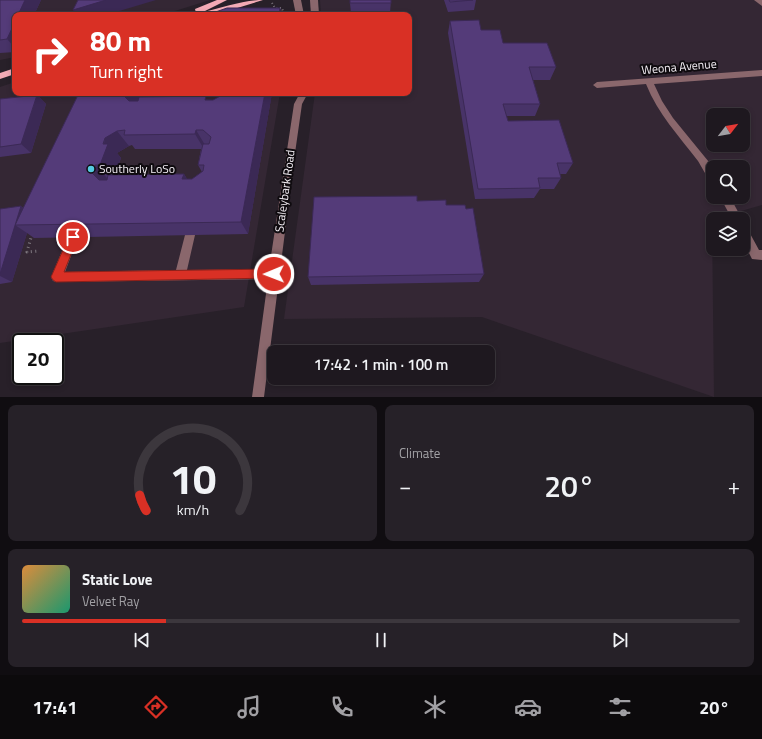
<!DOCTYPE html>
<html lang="en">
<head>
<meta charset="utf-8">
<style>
  body { margin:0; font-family:"Titillium Web",sans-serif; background:#262128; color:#f1f3f6; height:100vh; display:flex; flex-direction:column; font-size:15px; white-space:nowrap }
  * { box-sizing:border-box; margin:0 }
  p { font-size:13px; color:#a1a0a4 }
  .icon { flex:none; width:22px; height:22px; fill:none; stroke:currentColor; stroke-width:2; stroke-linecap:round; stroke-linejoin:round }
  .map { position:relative; height:397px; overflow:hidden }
  .side { display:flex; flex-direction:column; gap:8px; padding:8px; background:#100d11; flex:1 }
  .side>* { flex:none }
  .guide { position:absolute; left:12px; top:12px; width:400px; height:84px; border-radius:8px; box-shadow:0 2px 6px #0003,0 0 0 1px #3c373d; background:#d93025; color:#fff; overflow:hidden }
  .needle { width:26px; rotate:59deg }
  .buttons { position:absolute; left:706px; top:108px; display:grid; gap:8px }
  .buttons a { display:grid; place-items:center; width:44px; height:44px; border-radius:8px; background:#1e181f; box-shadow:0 2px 6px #0003,0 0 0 1px #3c373d; font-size:20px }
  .speed { position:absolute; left:12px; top:333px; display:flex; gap:8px; font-size:20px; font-weight:700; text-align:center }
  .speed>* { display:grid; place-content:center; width:52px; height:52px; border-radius:50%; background:#1e181f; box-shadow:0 2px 6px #0003,0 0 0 1px #3c373d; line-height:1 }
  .speed .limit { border:2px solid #111; border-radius:6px; background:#fff; color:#111 }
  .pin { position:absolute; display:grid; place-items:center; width:34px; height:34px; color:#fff; margin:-17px; border:2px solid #fff; border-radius:50%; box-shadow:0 1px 4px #0007 }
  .me { position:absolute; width:44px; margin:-22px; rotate:269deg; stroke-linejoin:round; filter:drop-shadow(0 0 3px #0008) }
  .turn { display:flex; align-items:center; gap:14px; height:84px; padding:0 12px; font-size:18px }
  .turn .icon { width:52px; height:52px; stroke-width:2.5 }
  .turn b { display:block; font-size:28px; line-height:34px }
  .big { font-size:30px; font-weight:600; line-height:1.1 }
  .side .widget { flex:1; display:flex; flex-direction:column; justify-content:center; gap:6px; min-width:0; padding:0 14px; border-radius:8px; background:#262128 }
  .side .dial { align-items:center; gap:0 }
  .dial svg { height:104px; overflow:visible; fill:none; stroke:#3c373d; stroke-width:7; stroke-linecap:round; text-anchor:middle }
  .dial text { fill:#f1f3f6; stroke:none }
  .song { display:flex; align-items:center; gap:12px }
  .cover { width:48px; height:48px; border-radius:6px; background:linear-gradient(135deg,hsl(30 70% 55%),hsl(160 70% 35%)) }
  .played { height:4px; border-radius:2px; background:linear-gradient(90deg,#d93025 20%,#3c373d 20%) }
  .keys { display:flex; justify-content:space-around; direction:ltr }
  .heat { display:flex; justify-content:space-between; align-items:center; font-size:22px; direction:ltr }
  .side .tiles { flex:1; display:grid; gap:8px; grid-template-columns:1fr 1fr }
  .widget:last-child { grid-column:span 2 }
  .trip { position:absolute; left:267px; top:345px; width:228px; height:40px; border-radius:8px; background:#1e181f; box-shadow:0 2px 6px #0003,0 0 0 1px #3c373d; font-weight:600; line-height:40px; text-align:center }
  .tab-bar { display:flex; height:64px; justify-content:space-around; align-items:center; background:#0c0a0c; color:#a1a0a4 }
  .tab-bar .icon { width:28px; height:28px }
  .tab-bar .active { color:#d93025 }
  .tab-bar b { font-size:18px; color:#f1f3f6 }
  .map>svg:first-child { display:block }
  .built { fill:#342734; fill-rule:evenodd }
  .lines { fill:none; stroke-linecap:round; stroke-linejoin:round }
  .path-far1 { stroke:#7f7980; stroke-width:2; stroke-dasharray:1 2.5; stroke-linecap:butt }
  .path { stroke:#7f7980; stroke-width:3; stroke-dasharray:1 3.5; stroke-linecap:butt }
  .minor { fill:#8a676c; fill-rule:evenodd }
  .major { fill:#f3aab5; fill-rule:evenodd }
  .wall { fill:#483368; fill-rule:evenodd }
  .shaded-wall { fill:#3b2955 }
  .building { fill:#543b79; stroke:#3b2955; fill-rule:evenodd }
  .route { fill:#d93025; stroke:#8d1f18 }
  .poi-dot { fill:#55cae0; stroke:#0f0b0f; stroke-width:1.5 }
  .labels { text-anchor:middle; stroke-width:4; stroke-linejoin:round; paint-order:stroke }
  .street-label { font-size:12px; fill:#f6f1f7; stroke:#0f0b0f }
  .poi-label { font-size:12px; fill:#f6f1f7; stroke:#0f0b0f; text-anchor:start }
</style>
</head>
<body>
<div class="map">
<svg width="762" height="397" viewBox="0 0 762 397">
  <rect width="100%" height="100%" fill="#282029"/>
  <g class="built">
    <polygon points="0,0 210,0 162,15 15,15 15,57 0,60"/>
    <path d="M 320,0 L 762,0 L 762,205 L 713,219 L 712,221 L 714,397 L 482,317 L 284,319 L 315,93 L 409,93 L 409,15 L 321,15 ZM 713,115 L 743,115 L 743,145 L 713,145 ZM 713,167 L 743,167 L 743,197 L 713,197 Z"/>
    <polygon points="15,82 15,93 280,93 244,307 0,343 0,87"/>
  </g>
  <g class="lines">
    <g class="path-far1">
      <polyline points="272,3 275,8"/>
      <polyline points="273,9 282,8 284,15"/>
    </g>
    <polyline class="path" points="32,234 27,252 38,251"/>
    <g class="minor">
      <polygon points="293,0 301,0 304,15 296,15"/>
      <polygon points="310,0 318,0 319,15 311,15"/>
      <polygon points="754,0 762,0 762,6"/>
      <path d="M 762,70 L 762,76 L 654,84 L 662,101 L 673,118 L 713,167 L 713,180 C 706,178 702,167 698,161 C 679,136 658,114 646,84 L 597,88 L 593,85 L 597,82 Z"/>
      <polygon points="300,93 308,93 302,104 295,153 264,397 252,397 268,279 57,282 53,281 51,277 68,237 69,234 73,232 77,234 78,237 65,272 176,270 185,235 186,232 190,230 194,232 195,235 187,270 269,269 294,104"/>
      <polygon points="720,197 730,197 742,219 732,219"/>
      <polygon points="743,226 747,228 759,250 762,250 762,260 752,259 743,241"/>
    </g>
    <g class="major">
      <path d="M 217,0 L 227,0 L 203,12 C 223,8 242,0 263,0 L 221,13 L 191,15 L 196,13 L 195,9 Z"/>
      <polygon points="15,68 15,74 0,79 0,73"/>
    </g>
  </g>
  <g class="wall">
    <polygon points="0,0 41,0 34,15 15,15 15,52 0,53"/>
    <polygon points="391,0 390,13 351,13 350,3"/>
    <polygon points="444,0 476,0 474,10 448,12"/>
    <polygon points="450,21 481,30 503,43 556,67 550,80 533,80 540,104 535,116 506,116 508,121 573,163 566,174 560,174 561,178 554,189 540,189 534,198 475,199 448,33"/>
    <path d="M 79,93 L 142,93 L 140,97 L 213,100 L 222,95 L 221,93 L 272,93 L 248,234 L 34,238 L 27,233 L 12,282 L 0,284 L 0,209 L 24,207 ZM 132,145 L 135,149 L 201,149 L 198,165 L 202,172 L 192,179 L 187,179 L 184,174 L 115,175 L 121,158 L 117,153 L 129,146 Z"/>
    <polygon points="37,95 46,104 31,153 0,157 0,99"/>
    <polygon points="417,201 446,205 466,209 484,274 479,282 311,285 308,277"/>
  </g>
  <g class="shaded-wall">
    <polygon points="25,0 41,0 34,15 18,15"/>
    <polygon points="106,0 156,0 106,15 77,15 73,10"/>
    <polygon points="280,8 282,15 279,15"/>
    <polygon points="15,22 15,48 7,39"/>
    <polygon points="124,93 142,93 134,110 123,95"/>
    <polygon points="265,93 272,93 248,234 241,222"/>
    <polygon points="37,95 46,104 31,153 21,144"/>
    <polygon points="196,130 205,145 204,149 195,134"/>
    <polygon points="117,131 129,146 117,153 121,158 113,179 100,165 105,138"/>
    <polygon points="95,165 108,179 105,186 92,173"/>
    <polygon points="184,174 193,188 182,179"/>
    <polygon points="21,206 32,214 15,225"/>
    <polygon points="15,225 27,233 12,282 0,276 0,274"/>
  </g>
  <g class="building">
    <polygon points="0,0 25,0 18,15 15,15 15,22 7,39 0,40"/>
    <polygon points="78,0 106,0 73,10"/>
    <rect x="350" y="0" width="41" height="3"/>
    <polygon points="449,0 473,0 450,2"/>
    <polygon points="227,8 280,8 279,15 207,15"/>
    <polygon points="479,20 481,30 500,30 503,43 547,43 556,67 529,67 540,104 503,104 508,121 559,120 573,163 557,163 561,178 538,178 540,188 478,189 450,21"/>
    <path d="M 79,93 L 124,93 L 123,95 L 129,101 L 138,101 L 139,97 L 206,96 L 205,100 L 213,100 L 224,94 L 224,93 L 265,93 L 241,222 L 15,225 ZM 125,130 L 124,135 L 195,134 L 196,130 L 203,130 L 211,137 L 209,144 L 203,144 L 198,165 L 204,165 L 203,171 L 192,179 L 182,179 L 184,174 L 108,175 L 107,180 L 99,180 L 92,173 L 95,165 L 100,165 L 108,144 L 103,144 L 105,138 L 117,131 Z"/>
    <polygon points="37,95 21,144 0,147 0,99"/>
    <polygon points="417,196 417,201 446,200 446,205 465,205 466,209 473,208 484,274 308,277 314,197"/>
    <polygon points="21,206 0,274 0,209"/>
  </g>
  <polygon class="route" points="73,233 77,234 78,237 64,272 274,269 278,270 280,274 278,277 274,278 56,282 53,280 51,277 70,234"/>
  <circle class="poi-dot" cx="91" cy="169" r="4"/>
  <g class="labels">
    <g class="street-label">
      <text transform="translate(679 67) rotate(-5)" y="4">Weona Avenue</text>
      <text transform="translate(285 191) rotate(-82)" y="4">Scaleybark Road</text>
    </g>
    <g class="poi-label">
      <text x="99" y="173">Southerly LoSo</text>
    </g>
  </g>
</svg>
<div class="buttons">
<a><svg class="needle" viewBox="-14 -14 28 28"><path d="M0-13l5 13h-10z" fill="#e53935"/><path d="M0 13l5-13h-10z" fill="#a1a0a4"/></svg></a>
<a><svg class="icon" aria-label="search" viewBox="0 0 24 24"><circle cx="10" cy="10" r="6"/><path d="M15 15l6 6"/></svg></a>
<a><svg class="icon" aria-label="layers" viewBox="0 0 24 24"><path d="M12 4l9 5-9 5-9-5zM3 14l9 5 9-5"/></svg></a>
</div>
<div class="speed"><div class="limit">20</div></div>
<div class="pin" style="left:73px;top:237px;background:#d93025"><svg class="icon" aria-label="arrive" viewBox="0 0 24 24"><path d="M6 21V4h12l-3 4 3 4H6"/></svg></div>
<svg class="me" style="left:274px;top:274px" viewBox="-20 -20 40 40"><circle r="17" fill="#d93025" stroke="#fff" stroke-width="3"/><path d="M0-11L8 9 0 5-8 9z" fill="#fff"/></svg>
<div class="trip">17:42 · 1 min · 100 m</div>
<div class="guide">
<div class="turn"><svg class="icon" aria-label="right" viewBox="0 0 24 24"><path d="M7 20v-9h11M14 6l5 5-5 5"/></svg><div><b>80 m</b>Turn right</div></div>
</div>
</div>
<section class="side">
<div class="tiles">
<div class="widget dial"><svg viewBox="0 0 100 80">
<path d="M14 69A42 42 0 1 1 86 69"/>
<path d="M14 69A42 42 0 0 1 9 57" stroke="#d93025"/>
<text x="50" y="56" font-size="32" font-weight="700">10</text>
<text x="50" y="72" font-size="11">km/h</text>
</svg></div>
<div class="widget"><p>Climate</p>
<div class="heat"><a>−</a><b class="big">20°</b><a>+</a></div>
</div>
<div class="widget">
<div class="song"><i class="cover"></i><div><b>Static Love</b><p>Velvet Ray</p></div></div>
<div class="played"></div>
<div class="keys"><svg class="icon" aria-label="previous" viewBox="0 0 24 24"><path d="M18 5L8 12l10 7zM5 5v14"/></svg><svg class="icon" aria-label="pause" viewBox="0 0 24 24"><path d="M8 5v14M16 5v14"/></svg><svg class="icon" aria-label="next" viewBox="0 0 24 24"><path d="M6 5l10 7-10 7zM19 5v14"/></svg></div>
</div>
</div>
</section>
<nav class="tab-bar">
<b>17:41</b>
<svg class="icon active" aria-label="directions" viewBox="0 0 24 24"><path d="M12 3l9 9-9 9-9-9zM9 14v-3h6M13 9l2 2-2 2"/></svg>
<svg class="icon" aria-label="music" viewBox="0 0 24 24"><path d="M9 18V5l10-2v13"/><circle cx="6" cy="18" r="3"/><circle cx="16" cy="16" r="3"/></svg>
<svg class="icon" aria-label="phone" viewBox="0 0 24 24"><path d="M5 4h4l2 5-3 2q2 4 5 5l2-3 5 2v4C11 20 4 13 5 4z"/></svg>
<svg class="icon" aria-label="climate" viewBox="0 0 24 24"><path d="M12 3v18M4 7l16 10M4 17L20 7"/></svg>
<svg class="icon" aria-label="car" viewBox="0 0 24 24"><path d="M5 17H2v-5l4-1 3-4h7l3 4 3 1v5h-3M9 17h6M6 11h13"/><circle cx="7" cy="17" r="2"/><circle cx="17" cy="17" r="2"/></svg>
<svg class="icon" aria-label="filters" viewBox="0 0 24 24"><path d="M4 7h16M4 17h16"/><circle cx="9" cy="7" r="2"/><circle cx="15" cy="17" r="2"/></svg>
<b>20°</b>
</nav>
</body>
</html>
